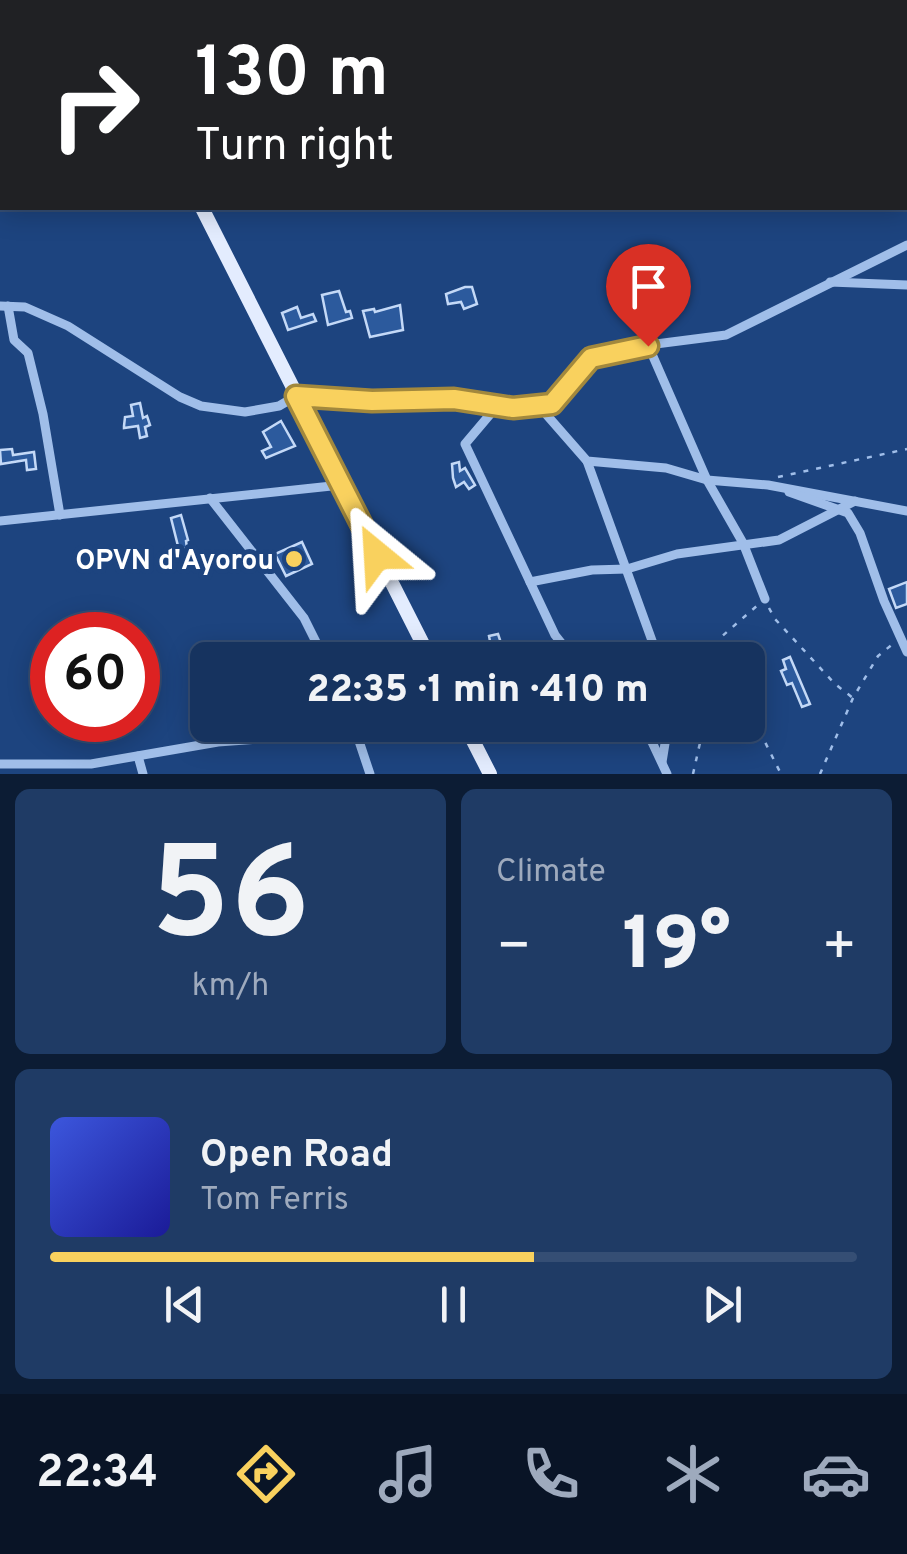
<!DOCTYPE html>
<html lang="en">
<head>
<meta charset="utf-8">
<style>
  body { margin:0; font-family:Overpass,sans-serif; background:#1f3b65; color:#f1f3f6; height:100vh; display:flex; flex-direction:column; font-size:38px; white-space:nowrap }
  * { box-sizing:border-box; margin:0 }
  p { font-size:32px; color:#9eaabd }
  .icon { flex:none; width:55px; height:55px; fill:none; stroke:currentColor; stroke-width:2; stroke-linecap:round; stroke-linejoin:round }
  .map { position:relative; height:774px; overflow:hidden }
  .details { display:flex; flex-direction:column; gap:15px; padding:15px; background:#0c1c34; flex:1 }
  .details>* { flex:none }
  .banner { position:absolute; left:0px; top:0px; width:908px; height:210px; box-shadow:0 5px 25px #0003,0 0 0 2px #354e74; background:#202124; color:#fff; overflow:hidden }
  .speed { position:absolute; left:30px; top:612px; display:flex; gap:20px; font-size:50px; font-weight:700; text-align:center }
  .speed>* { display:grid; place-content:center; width:130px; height:130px; border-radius:50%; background:#16335f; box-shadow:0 5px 25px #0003,0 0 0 2px #354e74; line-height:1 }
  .speed .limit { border:15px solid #d22; background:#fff; color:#111 }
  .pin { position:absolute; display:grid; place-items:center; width:85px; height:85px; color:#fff; margin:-102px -42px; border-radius:50% 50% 50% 0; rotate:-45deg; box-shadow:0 0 10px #0007 }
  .pin .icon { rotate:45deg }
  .me { position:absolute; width:110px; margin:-55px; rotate:333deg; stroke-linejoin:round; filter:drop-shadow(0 0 8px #0008) }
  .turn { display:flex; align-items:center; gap:35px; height:210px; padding:0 30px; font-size:45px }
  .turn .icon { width:130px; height:130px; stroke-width:2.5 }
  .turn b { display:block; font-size:70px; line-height:85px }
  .big { font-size:75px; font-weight:800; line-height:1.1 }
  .details .widget { flex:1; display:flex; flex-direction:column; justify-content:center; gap:15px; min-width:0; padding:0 35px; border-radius:15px; background:#1f3b65 }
  .details .dial { align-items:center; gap:0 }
  .dial b { font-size:130px; line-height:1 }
  .song { display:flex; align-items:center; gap:30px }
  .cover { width:120px; height:120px; border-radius:15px; background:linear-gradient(135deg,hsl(230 70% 55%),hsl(240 70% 35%)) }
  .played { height:10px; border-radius:5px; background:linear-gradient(90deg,#f9d15e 60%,#354e74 60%) }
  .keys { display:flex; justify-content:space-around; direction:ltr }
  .heat { display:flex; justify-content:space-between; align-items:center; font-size:55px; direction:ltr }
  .details .tiles { flex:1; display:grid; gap:15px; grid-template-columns:1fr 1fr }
  .widget:last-child { grid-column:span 2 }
  .trip { position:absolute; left:190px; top:642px; width:575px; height:100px; border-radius:15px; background:#16335f; box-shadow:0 5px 25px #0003,0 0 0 2px #354e74; font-weight:800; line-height:100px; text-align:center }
  .menu { display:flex; height:160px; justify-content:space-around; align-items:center; background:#091426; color:#9eaabd }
  .menu .icon { width:70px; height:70px }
  .menu .on { color:#f9d15e }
  .menu b { font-size:45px; color:#f1f3f6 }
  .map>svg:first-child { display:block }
  .building { fill:#2c5a9d; stroke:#c4d9f7; stroke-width:2.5 }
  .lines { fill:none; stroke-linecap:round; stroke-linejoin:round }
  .path { stroke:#a0bee9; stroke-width:2.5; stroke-dasharray:5 8; stroke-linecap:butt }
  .minor { stroke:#a0bee9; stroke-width:9 }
  .primary { stroke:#e3ecfe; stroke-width:14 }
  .route-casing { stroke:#a2883d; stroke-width:25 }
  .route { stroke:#f9d15e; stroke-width:18 }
  .poi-dot { fill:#f9d15e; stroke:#1d447f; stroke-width:4 }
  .labels { text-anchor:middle; stroke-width:10; stroke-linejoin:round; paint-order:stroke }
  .poi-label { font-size:28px; font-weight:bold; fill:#fff; stroke:#1d447f; text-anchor:end }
</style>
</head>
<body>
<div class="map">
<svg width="907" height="774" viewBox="0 0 907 774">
  <rect width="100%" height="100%" fill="#1d447f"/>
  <g class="building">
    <polygon points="465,287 472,287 477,304 464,309 461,302 448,304 446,294"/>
    <polygon points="339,291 346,312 350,311 352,318 328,325 322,295"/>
    <polygon points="400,305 403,330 370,337 363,311 374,309 375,312"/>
    <polygon points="297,307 301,318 313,314 316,321 288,330 282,313"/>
    <polygon points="140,403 143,418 147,416 150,425 145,427 147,436 140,438 138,426 124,428 124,426 125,417 133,416 131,405"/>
    <polygon points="281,421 295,446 266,458 262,451 271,447 263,432"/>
    <polygon points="12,449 13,455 34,452 36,469 27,470 26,460 1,464 0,450"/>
    <polygon points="459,462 460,471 465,468 475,485 469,489 464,482 456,487 453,478 452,464"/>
    <polygon points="181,515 188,540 186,541 187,548 179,550 171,518"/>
    <polygon points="302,542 312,564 286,576 275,554"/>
    <polygon points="907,582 907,604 896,608 889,589"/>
    <polygon points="498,634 506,658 472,660 472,657 492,652 489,636"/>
    <polygon points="790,657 810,704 802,707 792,683 787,685 781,671 786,669 783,660"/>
  </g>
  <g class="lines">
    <g class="path">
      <polyline points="743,0 744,2"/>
      <polyline points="746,2 750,0"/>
      <polyline points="778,477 907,449"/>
      <polyline points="769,608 775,619 835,684 853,698"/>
      <polyline points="719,660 720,638 759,604"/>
      <polyline points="748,708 781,774"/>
      <polyline points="693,774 704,725"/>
      <polyline points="820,774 853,698 878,656 894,643"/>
    </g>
    <g class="minor">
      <polyline points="258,2 261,0"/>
      <polyline points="905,33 907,32"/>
      <polyline points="0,68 2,70"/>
      <polyline points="905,74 907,75"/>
      <polyline points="0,95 2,95"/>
      <polyline points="0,137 2,136"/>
      <polyline points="830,282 907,285"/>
      <polyline points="0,306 25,307 68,326 180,397 201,406 245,412 279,406 296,396 373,401 455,399 513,408 552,404 591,358 648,345 726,335 907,245"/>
      <polyline points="8,306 14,340 28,353 43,414 60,515"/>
      <polyline points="648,345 707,480 743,543 765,599"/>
      <polyline points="498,405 465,444 555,635 575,660"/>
      <polyline points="538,405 587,461 666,468 707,480 768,485 907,511"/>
      <polyline points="587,461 659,660"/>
      <polyline points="789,492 848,513 860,533 884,601 907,652"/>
      <polyline points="210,498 304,618 325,660"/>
      <polyline points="0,521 341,485"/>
      <polyline points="530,582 592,570 627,569 677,554 779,540 855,501"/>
      <polyline points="633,725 652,742 667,774"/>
      <polyline points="138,756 143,774"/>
      <polyline points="662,762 668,725"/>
      <polyline points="0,764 91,764 218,742 356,732 370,774"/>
    </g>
    <g class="primary">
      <polyline points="98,0 99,2"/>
      <polyline points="202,208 431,660"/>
      <polyline points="465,725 490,774"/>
    </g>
  </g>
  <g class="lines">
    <g class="route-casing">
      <polyline id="route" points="377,555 296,396 372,401 454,399 513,408 552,404 591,358 648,346"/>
    </g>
    <use href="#route" class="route"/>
  </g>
  <circle class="poi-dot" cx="294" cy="559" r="10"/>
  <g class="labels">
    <g class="poi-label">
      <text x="274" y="569">OPVN d'Ayorou</text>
    </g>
  </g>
</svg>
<div class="speed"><div class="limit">60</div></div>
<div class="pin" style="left:648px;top:346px;background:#d93025"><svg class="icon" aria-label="arrive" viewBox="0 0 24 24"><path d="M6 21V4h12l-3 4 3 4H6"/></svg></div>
<svg class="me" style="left:377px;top:555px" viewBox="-20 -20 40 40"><path d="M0-17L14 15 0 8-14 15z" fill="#f9d15e" stroke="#fff" stroke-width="4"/></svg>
<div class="trip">22:35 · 1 min · 410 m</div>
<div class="banner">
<div class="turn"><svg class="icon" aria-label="right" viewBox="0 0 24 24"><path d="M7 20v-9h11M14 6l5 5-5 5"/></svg><div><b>130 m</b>Turn right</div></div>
</div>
</div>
<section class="details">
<div class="tiles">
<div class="widget dial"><b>56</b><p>km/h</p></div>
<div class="widget"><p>Climate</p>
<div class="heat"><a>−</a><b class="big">19°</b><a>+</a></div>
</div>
<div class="widget">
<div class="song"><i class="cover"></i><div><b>Open Road</b><p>Tom Ferris</p></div></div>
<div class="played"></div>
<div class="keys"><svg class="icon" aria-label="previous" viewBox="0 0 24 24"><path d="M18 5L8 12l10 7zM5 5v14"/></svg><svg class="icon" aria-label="pause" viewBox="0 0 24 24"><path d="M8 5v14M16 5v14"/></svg><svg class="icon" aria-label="next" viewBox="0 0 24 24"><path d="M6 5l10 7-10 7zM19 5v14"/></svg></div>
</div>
</div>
</section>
<nav class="menu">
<b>22:34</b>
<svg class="icon on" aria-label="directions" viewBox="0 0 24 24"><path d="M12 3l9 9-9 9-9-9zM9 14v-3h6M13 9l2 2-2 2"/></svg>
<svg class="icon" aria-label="music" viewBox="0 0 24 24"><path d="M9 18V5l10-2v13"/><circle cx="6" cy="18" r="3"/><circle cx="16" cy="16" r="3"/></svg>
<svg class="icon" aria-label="phone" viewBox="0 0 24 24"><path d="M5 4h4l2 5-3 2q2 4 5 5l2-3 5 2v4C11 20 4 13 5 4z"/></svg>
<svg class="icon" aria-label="climate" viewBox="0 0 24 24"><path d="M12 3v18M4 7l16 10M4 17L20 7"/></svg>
<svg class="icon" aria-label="car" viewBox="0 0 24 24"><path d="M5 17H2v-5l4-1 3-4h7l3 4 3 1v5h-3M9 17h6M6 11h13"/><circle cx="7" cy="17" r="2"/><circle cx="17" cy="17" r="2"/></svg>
</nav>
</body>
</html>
